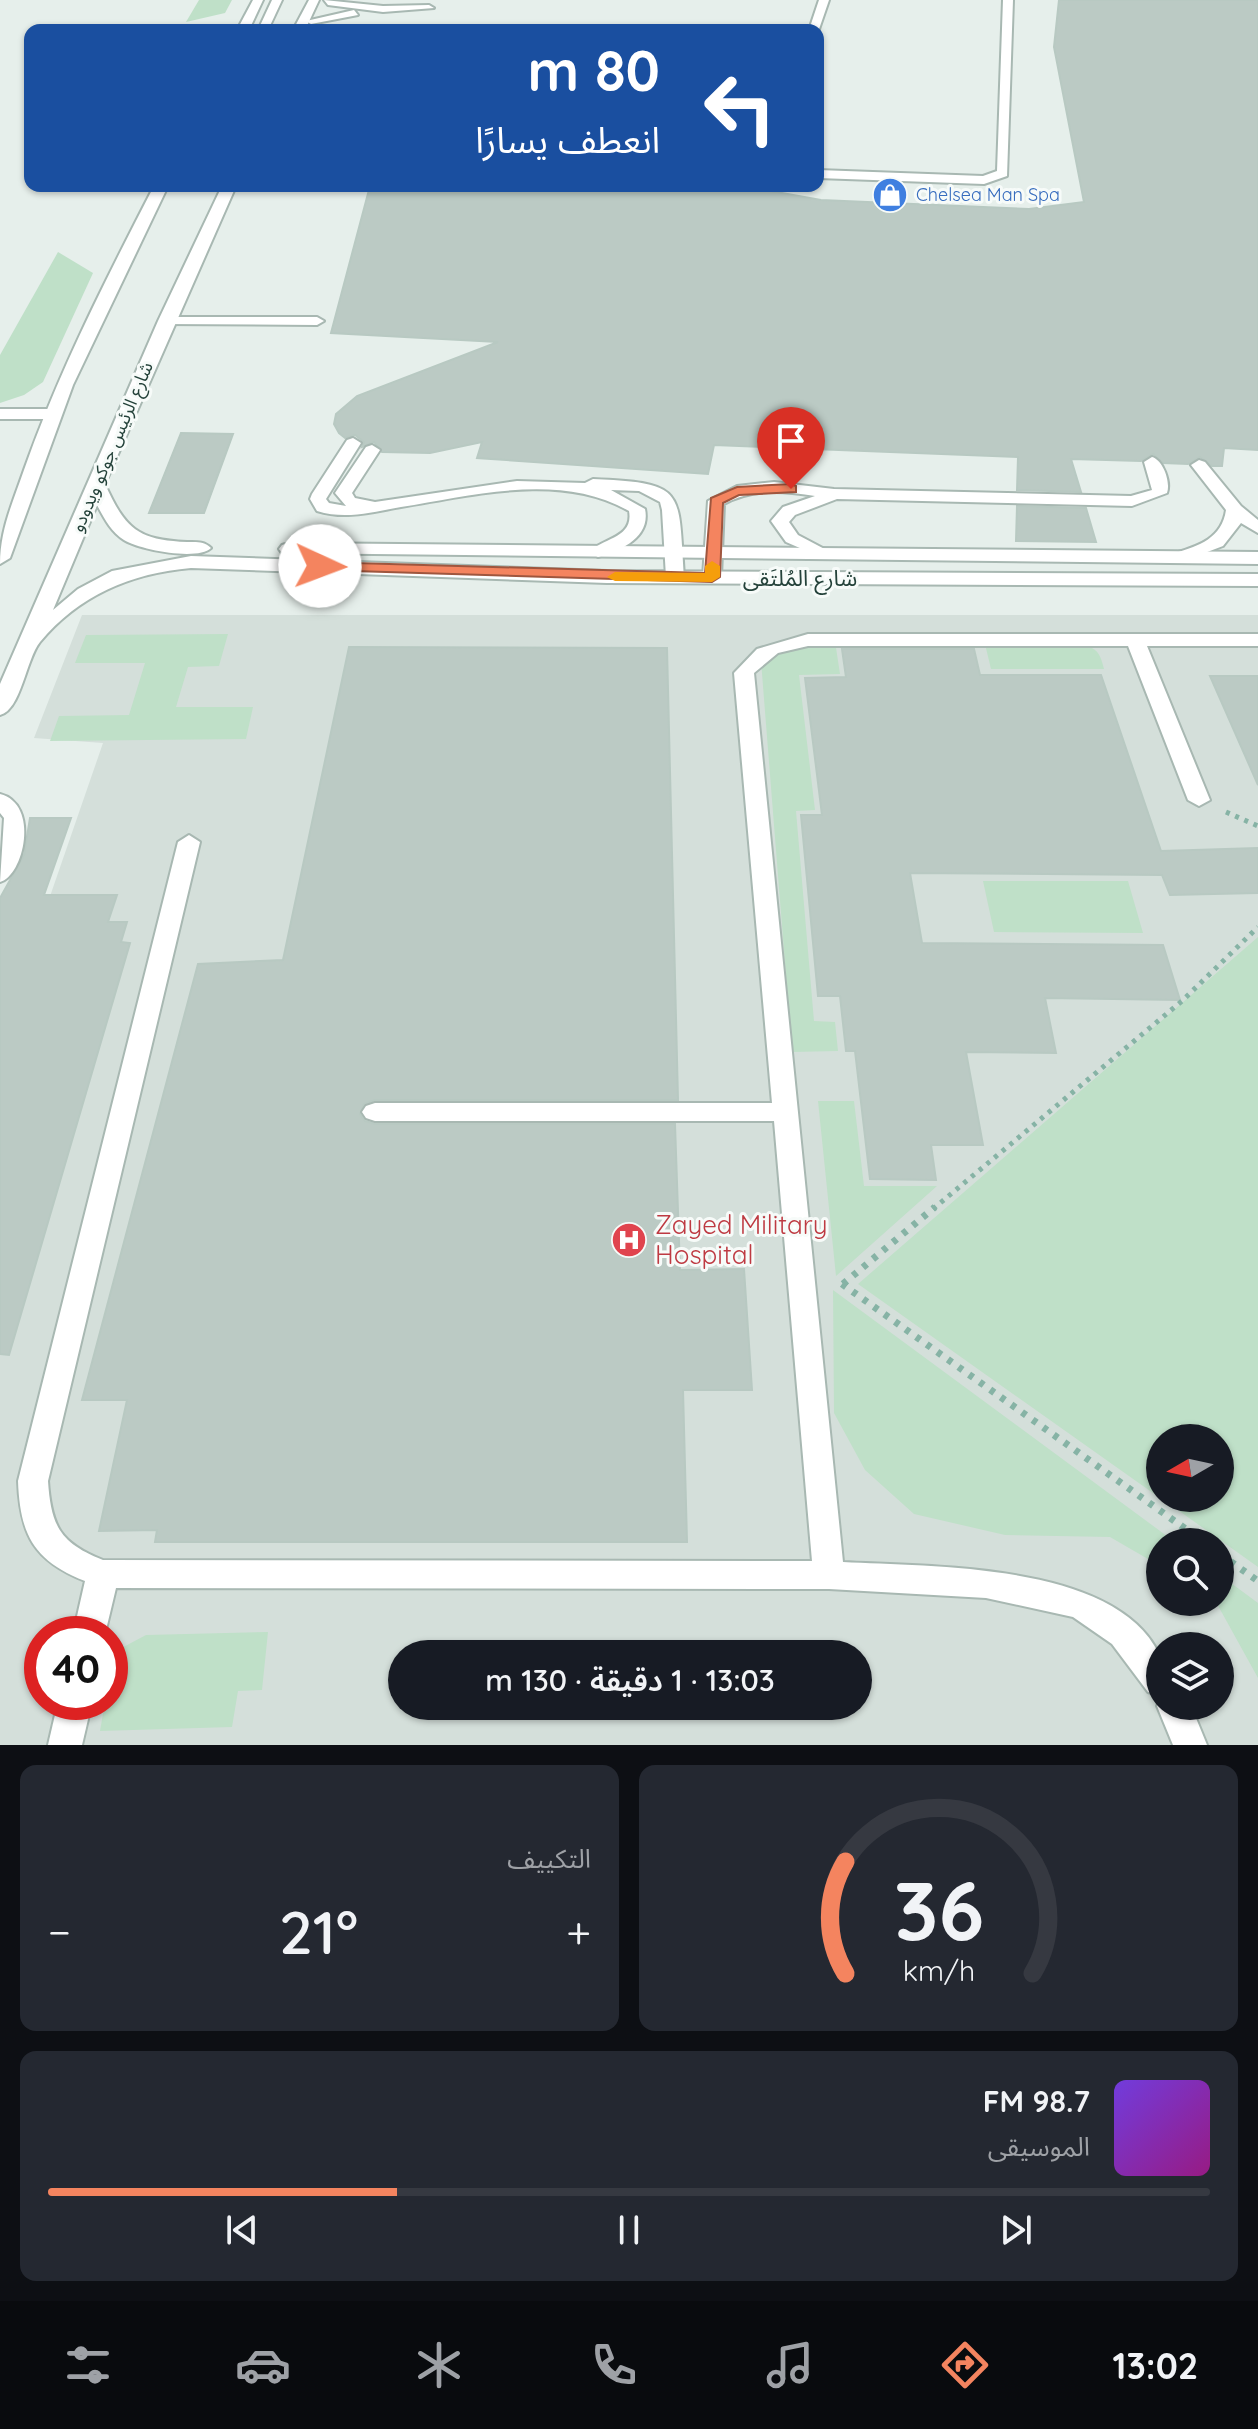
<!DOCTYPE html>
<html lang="ar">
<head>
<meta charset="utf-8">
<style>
  body { margin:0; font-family:Quicksand,"Noto Sans Arabic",sans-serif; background:#242831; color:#f1f3f6; direction:rtl; height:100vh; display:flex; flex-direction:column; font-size:30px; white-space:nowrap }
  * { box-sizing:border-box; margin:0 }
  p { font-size:26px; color:#9ea1a6 }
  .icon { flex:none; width:44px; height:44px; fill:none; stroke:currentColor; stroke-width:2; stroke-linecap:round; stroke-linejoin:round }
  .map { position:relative; height:1745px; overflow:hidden; direction:ltr }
  .sheet { display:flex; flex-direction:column; gap:20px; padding:20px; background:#0d0f14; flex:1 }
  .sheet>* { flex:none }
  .banner { position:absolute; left:24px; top:24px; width:800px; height:168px; border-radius:16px; box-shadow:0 2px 6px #0004; direction:rtl; background:#1a4fa0; color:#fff; overflow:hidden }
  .needle { width:52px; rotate:261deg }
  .fabs { position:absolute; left:1146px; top:1424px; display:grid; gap:16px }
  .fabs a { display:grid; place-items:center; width:88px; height:88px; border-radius:50%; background:#171b24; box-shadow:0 2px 6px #0004; font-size:40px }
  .speed { position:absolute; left:24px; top:1616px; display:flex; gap:16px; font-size:40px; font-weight:700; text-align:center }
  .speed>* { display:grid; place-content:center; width:104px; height:104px; border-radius:50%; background:#171b24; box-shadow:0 2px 6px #0004; line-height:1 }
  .speed .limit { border:12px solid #d22; background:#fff; color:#111 }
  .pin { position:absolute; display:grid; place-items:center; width:68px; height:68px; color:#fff; margin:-82px -34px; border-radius:50% 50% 50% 0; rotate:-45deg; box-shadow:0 0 8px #0007 }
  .pin .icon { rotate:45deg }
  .me { position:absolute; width:88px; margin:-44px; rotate:92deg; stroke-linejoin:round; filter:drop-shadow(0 0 6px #0008) }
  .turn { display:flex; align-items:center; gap:28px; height:168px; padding:0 32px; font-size:36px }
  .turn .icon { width:104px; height:104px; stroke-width:2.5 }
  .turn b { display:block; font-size:56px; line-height:68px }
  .big { font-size:60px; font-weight:600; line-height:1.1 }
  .sheet .tile { flex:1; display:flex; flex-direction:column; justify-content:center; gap:12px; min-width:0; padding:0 28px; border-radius:16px; background:#242831 }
  .sheet .dial { align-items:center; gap:0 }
  .dial svg { height:208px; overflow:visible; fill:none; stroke:#363941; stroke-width:7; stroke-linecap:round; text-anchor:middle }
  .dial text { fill:#f1f3f6; stroke:none }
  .song { display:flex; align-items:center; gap:24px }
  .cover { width:96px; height:96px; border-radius:12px; background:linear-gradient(135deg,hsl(260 70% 55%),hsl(310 70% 35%)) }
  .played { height:8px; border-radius:4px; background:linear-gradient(90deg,#f4845f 30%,#363941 30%) }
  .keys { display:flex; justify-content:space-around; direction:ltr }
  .heat { display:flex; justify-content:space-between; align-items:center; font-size:44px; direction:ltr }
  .sheet .tiles { flex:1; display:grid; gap:20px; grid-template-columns:1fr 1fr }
  .tile:last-child { grid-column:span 2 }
  .trip { position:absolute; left:388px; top:1640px; width:484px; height:80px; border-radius:40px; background:#171b24; box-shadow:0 2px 6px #0004; font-weight:600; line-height:80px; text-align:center; direction:rtl }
  .tabs { display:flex; height:128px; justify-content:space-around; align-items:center; background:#090b0e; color:#9ea1a6 }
  .tabs .icon { width:56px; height:56px }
  .tabs .selected { color:#f4845f }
  .tabs b { font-size:36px; color:#f1f3f6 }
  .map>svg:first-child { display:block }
  .built { fill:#d4dfda; fill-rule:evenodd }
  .green { fill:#bfe0c8 }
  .building { fill:#bbcac4; stroke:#b8c9c2; stroke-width:2 }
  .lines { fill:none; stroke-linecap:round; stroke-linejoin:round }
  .service-casing { stroke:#a8b8b2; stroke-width:4 }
  .tertiary-casing { stroke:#a8b8b2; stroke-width:4 }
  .path-far1 { stroke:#86b3a5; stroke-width:5; stroke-dasharray:4 6; stroke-linecap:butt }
  .path { stroke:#86b3a5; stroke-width:7; stroke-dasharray:5 8; stroke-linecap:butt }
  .service { fill:#fff; fill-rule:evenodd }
  .tertiary { fill:#fff; fill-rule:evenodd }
  .route { fill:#f4845f; stroke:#9f563e; stroke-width:2 }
  .slow { fill:#f59e0b }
  .labels { text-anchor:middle; stroke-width:6; stroke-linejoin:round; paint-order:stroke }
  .far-shop-label { font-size:18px; fill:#366cbe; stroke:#f7fbf9; text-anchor:start }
  .far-street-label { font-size:18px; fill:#24423a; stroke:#f7fbf9 }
  .street-label { font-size:22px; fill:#24423a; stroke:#f7fbf9 }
  .near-health-label { font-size:26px; fill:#be3a42; stroke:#f7fbf9; text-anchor:start }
</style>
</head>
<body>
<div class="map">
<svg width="1258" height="1745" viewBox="0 0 1258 1745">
  <rect width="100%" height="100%" fill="#e6efeb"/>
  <path class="built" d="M 82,615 L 1258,615 L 1258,1745 L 0,1745 L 0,1041 L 103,743 L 34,738 ZM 1160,1438 L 1220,1438 L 1220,1498 L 1160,1498 ZM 1160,1542 L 1220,1542 L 1220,1602 L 1160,1602 ZM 42,1634 L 110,1634 L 110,1702 L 42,1702 ZM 1160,1646 L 1220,1646 L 1220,1706 L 1160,1706 ZM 402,1654 L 858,1654 L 858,1706 L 402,1706 Z"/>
  <g class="green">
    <polygon points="199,0 232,0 225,13 186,22"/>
    <polygon points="58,252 93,273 43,382 24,395 0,403 0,355"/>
    <polygon points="228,634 219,666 188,667 176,707 253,707 246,739 50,741 59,716 129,715 145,663 75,663 86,635"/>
    <polygon points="835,641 840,674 799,675 815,810 796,811 814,1021 835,1022 838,1051 792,1052 761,661 786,646"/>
    <path d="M 985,644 C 1010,644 1071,637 1092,648 C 1100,652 1102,661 1104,669 L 991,669 Z"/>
    <polygon points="983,881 1128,881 1143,933 994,932"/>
    <polygon points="1258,937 1258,1567 1161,1498 1220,1498 1220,1438 1160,1438 1160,1498 858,1284"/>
    <polygon points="818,1101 854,1101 864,1186 937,1186 836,1276"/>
    <polygon points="833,1290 1175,1542 1160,1542 1160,1566 1110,1537 1005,1535 914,1514 865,1470 834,1413"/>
    <polygon points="1220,1575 1258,1603 1258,1678 1216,1602 1220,1602"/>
    <polygon points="268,1632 262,1690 238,1691 232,1727 100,1731 105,1702 110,1702 114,1652 146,1635"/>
  </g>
  <g class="building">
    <polygon points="1059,0 1258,0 1258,450 1224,448 1222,466 1212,466 1200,457 1188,464 1163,463 1153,454 1141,461 1071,459 1081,492 1017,490 1018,457 714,445 708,474 477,458 482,442 430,453 382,452 374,442 362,447 364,442 355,435 345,438 339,433 334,424 336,414 357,396 498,342 331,333 370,186 763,186 771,191 821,200 1029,209 1084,202 1054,47"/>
    <polygon points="181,433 233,434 204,513 149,513"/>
    <polygon points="1017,506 1086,508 1096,542 1016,541"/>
    <polygon points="349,647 667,648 678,1100 375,1100 364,1104 360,1114 365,1121 375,1124 675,1124 680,1270 744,1269 752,1390 683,1390 687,1542 155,1542 157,1530 99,1531 127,1400 82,1400 198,964 283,960"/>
    <polygon points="842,649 974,649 980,675 1101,675 1161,851 1258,848 1258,893 1170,895 1162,875 910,873 922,943 1163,945 1180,1000 1045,998 1056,1053 966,1052 983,1145 931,1145 936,1180 870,1179 855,1051 846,1051 840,996 818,996 801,815 822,815 805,678 846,677"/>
    <polygon points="1210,676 1258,676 1258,785"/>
    <polygon points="30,818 71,818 44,895 117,895 108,922 127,922 121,942 130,943 9,1355 0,1354 0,898 24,855"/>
  </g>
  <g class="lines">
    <g class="service-casing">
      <g id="service">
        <polygon points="272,0 282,0 268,30 258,30"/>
        <polygon points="324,0 383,6 429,5 434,8 383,12 328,5"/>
        <polygon points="819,0 829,0 818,32 809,30"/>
        <polygon points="1003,0 1013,0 1007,176 984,184 818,178 818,170 983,176 997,171"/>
        <polygon points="354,10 358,15 311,24 306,21"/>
        <polygon points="166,317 317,317 324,321 317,325 161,324 161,318"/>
        <polygon points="0,409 53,409 61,414 53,419 0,419"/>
        <path d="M 353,438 L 361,443 L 326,499 L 329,503 L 346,506 L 335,493 L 366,447 L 372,445 L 380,450 L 352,493 L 355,498 L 375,502 L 517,481 L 585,483 L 593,479 C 687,483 678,490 684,577 L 675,582 L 666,577 L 662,510 L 660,502 L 639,491 L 611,490 L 645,509 C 651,537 621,551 598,557 L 589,552 C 603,538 634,538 629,511 C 561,472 475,495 401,507 C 372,512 346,520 317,511 L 310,499 L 312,494 L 347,440 Z"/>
        <path d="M 1152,457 C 1163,460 1171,482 1167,493 L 1132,506 L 837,499 L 795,515 L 789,522 L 798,535 L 834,554 L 825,559 L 786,542 L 771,521 L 783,507 L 815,496 C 784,491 752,488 724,504 L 721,577 L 712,582 L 703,577 L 708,501 L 737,486 L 774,482 L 834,489 L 1131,496 L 1152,490 L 1144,462 Z"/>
        <path d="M 1199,460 L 1205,462 L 1241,506 L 1258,520 L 1258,533 L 1241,523 L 1223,546 L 1181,562 L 1175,561 L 1175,553 C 1199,546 1222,538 1226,510 L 1191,465 Z"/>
        <path d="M 808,634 L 1258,634 L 1258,646 L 1147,646 L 1210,800 L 1199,806 L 1188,800 L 1128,646 L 808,646 L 778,653 L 754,673 L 843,1562 C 930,1567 1115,1562 1159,1654 C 1164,1664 1160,1685 1160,1696 L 1148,1692 L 1112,1644 L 1073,1617 L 986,1598 L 829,1589 L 116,1588 L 105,1634 L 73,1634 L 85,1581 C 34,1561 20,1535 18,1481 L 178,842 L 189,835 L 200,842 L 48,1481 C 51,1526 60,1543 103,1560 L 812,1561 L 774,1121 L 375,1121 L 366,1118 L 362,1112 L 366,1106 L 375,1103 L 772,1103 L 734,673 L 757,649 Z"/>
        <path d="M 0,794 C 40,804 24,876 0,882 L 4,818 L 0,813 Z"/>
        <polygon points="1160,1700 1160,1706 1191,1706 1207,1745 1173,1745 1157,1706"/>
        <polygon points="58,1702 92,1702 82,1745 48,1745"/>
      </g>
    </g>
    <g class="tertiary-casing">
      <g id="tertiary">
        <polygon points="253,0 263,0 249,30 237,30"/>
        <polygon points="309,0 319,0 305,30 293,30"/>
        <path d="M 154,186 L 168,186 L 73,385 L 10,558 L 0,564 C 0,530 13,502 24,470 C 59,371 106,279 154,186 Z"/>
        <path d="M 222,186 L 236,186 L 105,484 C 125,528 137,540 187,542 C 197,542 204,541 211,548 C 198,561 140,550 124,540 C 111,532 104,518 97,505 L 53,610 L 78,589 L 112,571 L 191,556 L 607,571 L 1258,574 L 1258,586 L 607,583 L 191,568 C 132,573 79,595 40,642 C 26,659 21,710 0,715 L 0,684 L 158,321 Z"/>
        <polygon points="289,543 1258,552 1258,564 282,553 279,549 282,545"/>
      </g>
    </g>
    <g class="path-far1">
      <polyline points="1226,812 1258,826"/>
      <polyline points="933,1209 1182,1001 1258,927"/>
    </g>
    <g class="path">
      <polyline points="842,1284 1204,1542"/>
      <polyline points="843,1284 935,1207"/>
      <polyline points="1220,1554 1258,1581"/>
    </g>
    <use href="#service" class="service"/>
    <use href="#tertiary" class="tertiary"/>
  </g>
  <polygon class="route" points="791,484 796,486 796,492 739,495 723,503 720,577 712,582 320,570 312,566 320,562 705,573 711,498 737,487"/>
  <polygon class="slow" points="712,561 720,566 720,577 712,582 615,581 607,577 615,572 705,573 705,566"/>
  <defs>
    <g id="shop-disc" transform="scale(1.8)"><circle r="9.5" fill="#3f7fe0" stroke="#f7fbf9"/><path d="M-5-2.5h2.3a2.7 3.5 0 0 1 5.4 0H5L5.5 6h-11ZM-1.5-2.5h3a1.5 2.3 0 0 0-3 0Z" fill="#fff"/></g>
    <g id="hospital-disc" transform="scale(1.8)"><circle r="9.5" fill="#e0444e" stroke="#f7fbf9"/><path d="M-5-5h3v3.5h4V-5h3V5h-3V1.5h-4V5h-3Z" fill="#fff"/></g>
  </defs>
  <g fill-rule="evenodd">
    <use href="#shop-disc" x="890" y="195"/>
    <use href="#hospital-disc" x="629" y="1240"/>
  </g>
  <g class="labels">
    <g class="far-shop-label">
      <text x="916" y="201">Chelsea Man Spa</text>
    </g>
    <g class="far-street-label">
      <text transform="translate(112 447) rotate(-67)" y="6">شارع الرئيس جوكو ويدودو</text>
    </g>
    <g class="street-label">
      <text x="800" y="586">شارع المُلتَقى</text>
    </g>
    <g class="near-health-label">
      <text x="655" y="1234">Zayed Military<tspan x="655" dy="30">Hospital</tspan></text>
    </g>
  </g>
</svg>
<div class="fabs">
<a><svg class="needle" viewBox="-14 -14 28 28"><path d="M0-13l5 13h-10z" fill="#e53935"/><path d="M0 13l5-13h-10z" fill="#9ea1a6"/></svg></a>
<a><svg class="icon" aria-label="search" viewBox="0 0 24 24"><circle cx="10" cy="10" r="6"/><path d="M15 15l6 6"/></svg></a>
<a><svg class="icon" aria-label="layers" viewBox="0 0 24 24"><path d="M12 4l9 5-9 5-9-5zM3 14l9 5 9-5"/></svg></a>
</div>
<div class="speed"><div class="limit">40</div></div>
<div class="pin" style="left:791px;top:489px;background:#d93025"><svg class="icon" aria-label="arrive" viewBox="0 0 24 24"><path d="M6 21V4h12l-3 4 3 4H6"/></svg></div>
<svg class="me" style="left:320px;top:566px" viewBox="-20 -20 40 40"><circle r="19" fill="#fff"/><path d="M0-13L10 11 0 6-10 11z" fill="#f4845f"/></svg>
<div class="trip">13:03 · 1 دقيقة · 130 m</div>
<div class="banner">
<div class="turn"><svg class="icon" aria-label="left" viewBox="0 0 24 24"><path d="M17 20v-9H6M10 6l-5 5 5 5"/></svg><div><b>80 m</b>انعطف يسارًا</div></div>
</div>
</div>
<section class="sheet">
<div class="tiles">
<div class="tile dial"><svg viewBox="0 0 100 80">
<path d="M14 69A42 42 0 1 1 86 69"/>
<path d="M14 69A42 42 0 0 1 14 26" stroke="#f4845f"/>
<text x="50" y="56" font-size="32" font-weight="700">36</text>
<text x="50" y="72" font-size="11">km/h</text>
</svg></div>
<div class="tile"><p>التكييف</p>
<div class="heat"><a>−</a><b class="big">21°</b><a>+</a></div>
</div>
<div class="tile">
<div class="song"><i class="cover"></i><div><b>98.7 FM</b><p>الموسيقى</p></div></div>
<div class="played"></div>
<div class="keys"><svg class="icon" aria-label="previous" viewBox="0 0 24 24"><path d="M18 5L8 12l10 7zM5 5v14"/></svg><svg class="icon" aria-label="pause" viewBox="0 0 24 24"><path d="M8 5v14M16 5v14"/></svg><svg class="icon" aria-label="next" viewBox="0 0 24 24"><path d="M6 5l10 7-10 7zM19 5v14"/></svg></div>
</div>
</div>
</section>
<nav class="tabs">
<b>13:02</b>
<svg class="icon selected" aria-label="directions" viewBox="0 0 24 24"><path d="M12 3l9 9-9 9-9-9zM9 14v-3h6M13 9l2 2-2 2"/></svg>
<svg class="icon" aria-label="music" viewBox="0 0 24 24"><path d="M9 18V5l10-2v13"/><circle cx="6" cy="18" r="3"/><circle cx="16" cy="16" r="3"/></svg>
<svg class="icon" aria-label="phone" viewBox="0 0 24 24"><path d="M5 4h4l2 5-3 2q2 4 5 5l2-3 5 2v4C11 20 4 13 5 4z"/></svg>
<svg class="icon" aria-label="climate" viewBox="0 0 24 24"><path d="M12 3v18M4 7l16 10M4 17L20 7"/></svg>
<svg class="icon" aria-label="car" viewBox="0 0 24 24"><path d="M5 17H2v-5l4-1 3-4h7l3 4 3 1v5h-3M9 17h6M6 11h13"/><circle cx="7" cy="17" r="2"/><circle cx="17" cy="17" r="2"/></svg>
<svg class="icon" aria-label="filters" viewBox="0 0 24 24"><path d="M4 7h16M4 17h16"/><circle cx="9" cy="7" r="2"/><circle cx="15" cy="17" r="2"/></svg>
</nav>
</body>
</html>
